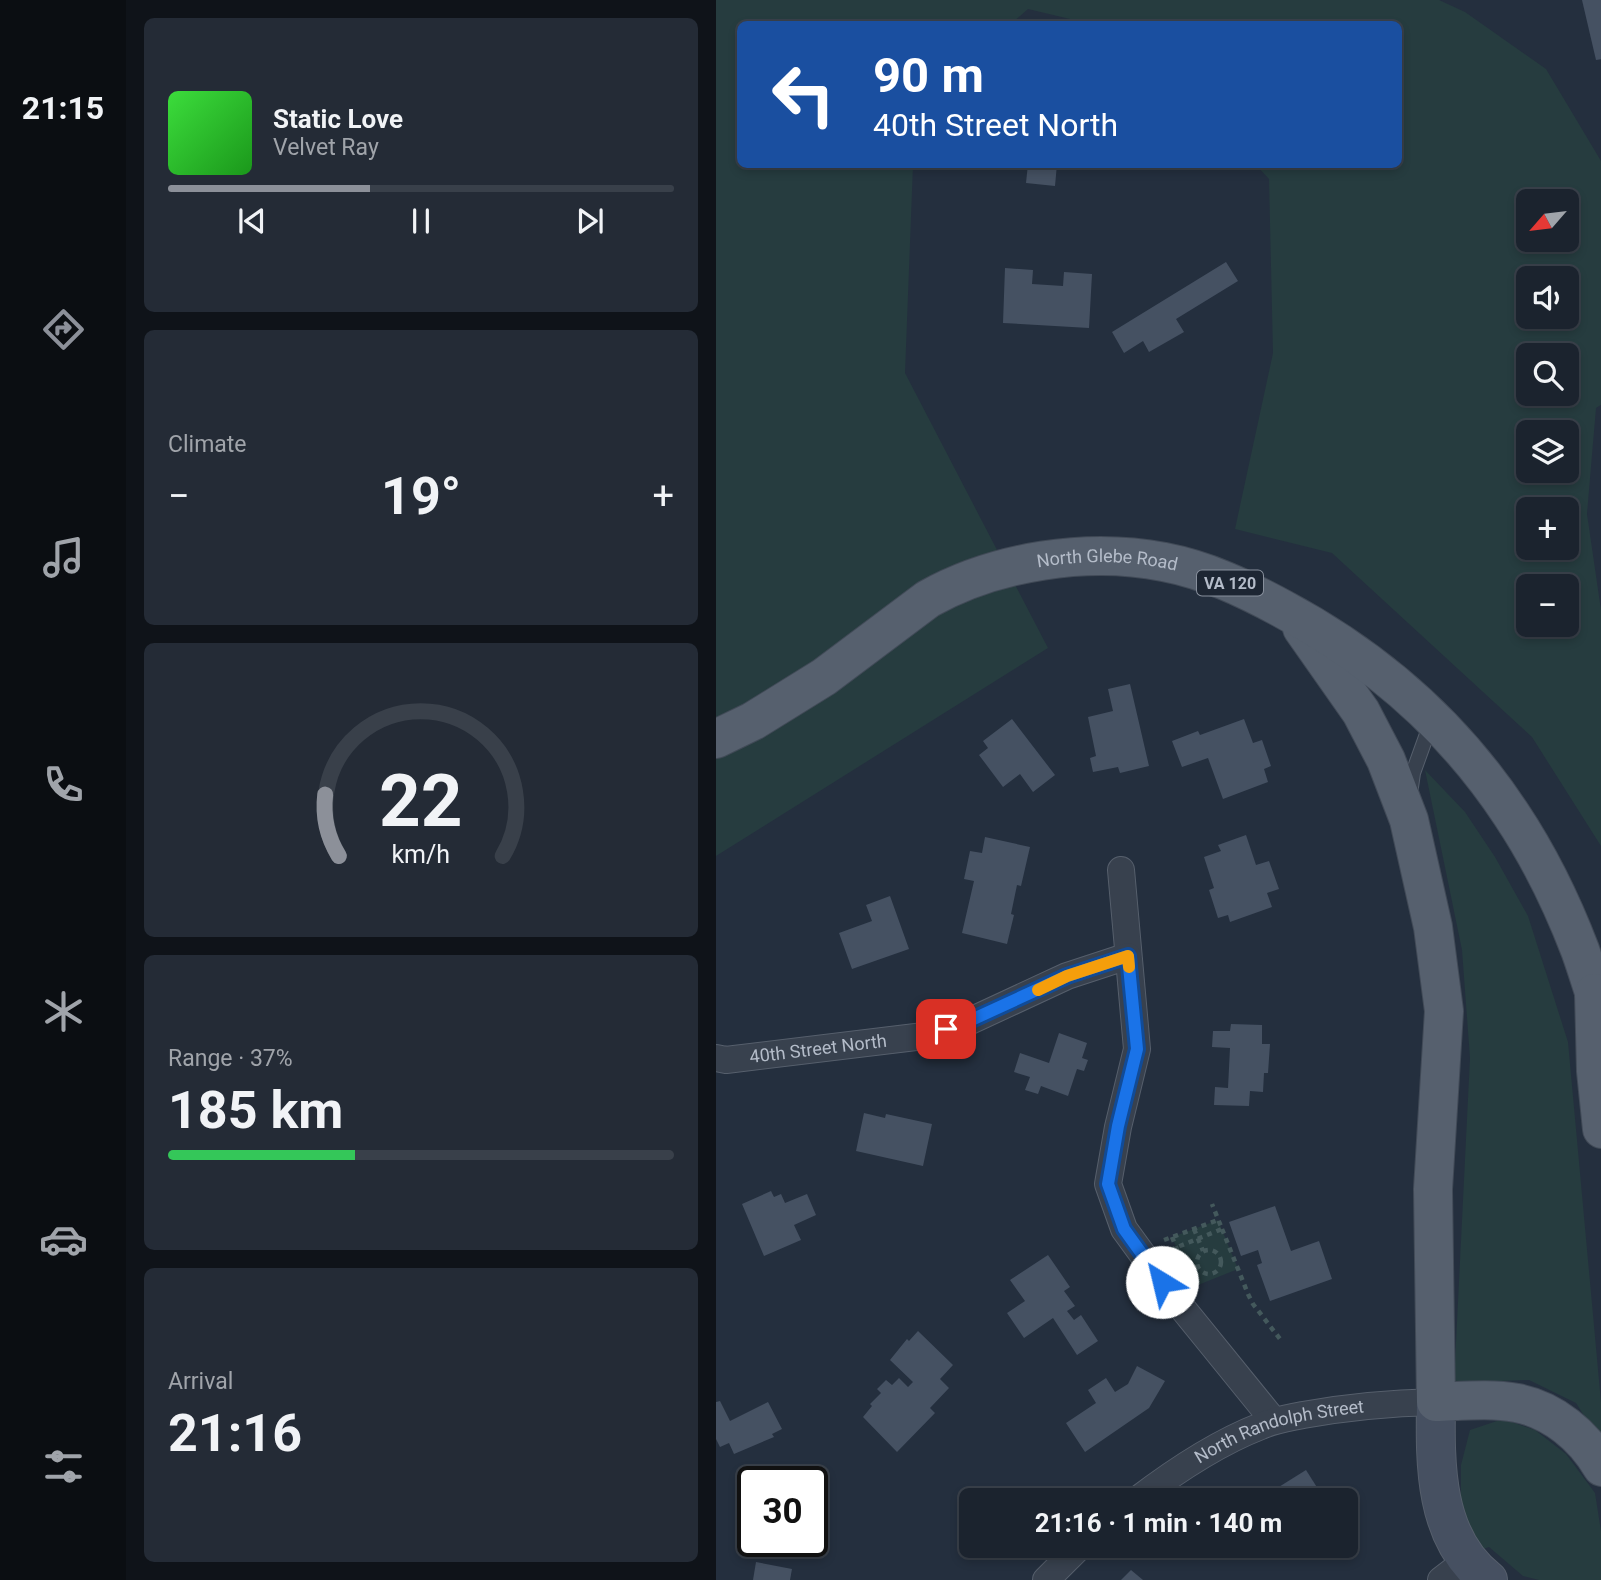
<!DOCTYPE html>
<html lang="en">
<head>
<meta charset="utf-8">
<style>
  body { margin:0; font-family:Roboto,sans-serif; background:#242b36; color:#f1f3f6; height:100vh; display:flex; flex-direction:column; font-size:26px; white-space:nowrap }
  * { box-sizing:border-box; margin:0 }
  p { font-size:23px; color:#a0a4aa }
  .icon { flex:none; width:38px; height:38px; fill:none; stroke:currentColor; stroke-width:2; stroke-linecap:round; stroke-linejoin:round }
  .map { position:relative; flex:1; overflow:hidden }
  .drawer { display:flex; flex-direction:column; gap:18px; padding:18px; background:#0f1319; width:590px }
  .drawer>* { flex:none }
  .guide { position:absolute; left:21px; top:21px; width:665px; height:147px; border-radius:10px; box-shadow:0 4px 10px #0003,0 0 0 2px #39404a; background:#1a4fa0; color:#fff; overflow:hidden }
  .needle { width:46px; rotate:242deg }
  .tools { position:absolute; left:800px; top:189px; display:grid; gap:14px }
  .tools a { display:grid; place-items:center; width:63px; height:63px; border-radius:10px; background:#1b232e; box-shadow:0 4px 10px #0003,0 0 0 2px #39404a; font-size:35px }
  .speed { position:absolute; left:21px; top:1466px; display:flex; gap:14px; font-size:35px; font-weight:700; text-align:center }
  .speed>* { display:grid; place-content:center; width:91px; height:91px; border-radius:50%; background:#1b232e; box-shadow:0 4px 10px #0003,0 0 0 2px #39404a; line-height:1 }
  .speed .limit { border:4px solid #111; border-radius:10px; background:#fff; color:#111 }
  .pin { position:absolute; display:grid; place-items:center; width:60px; height:60px; color:#fff; margin:-30px; border-radius:14px; box-shadow:0 4px 10px #0006 }
  .me { position:absolute; width:77px; margin:-38px; rotate:324deg; stroke-linejoin:round; filter:drop-shadow(0 0 5px #0008) }
  .turn { display:flex; align-items:center; gap:24px; height:147px; padding:0 21px; font-size:32px }
  .turn .icon { width:91px; height:91px; stroke-width:2.5 }
  .turn b { display:block; font-size:49px; line-height:60px }
  .big { font-size:52px; font-weight:700; line-height:1.1 }
  .drawer .card { flex:1; display:flex; flex-direction:column; justify-content:center; gap:10px; min-width:0; padding:0 24px; border-radius:10px; background:#242b36 }
  .drawer .dial { align-items:center; gap:0 }
  .dial svg { height:182px; overflow:visible; fill:none; stroke:#39404a; stroke-width:7; stroke-linecap:round; text-anchor:middle }
  .dial text { fill:#f1f3f6; stroke:none }
  .song { display:flex; align-items:center; gap:21px }
  .cover { width:84px; height:84px; border-radius:10px; background:linear-gradient(135deg,hsl(120 70% 55%),hsl(120 70% 35%)) }
  .played { height:7px; border-radius:4px; background:linear-gradient(90deg,#8c9099 40%,#39404a 40%) }
  .keys { display:flex; justify-content:space-around; direction:ltr }
  .heat { display:flex; justify-content:space-between; align-items:center; font-size:38px; direction:ltr }
  .charge { height:10px; border-radius:5px; background:linear-gradient(90deg,#34c759 37%,#39404a 0) }
  .trip { position:absolute; left:243px; top:1488px; width:399px; height:70px; border-radius:10px; background:#1b232e; box-shadow:0 4px 10px #0003,0 0 0 2px #39404a; font-weight:700; line-height:70px; text-align:center }
  main { display:flex; flex:1; min-height:0 }
  .tab-bar { display:flex; flex-direction:column; width:126px; justify-content:space-around; align-items:center; background:#0b0e12; color:#a0a4aa }
  .tab-bar .icon { width:49px; height:49px }
  .tab-bar .on { color:#8c9099 }
  .tab-bar b { font-size:32px; color:#f1f3f6 }
  .map>svg:first-child { display:block }
  .green { fill:#263c3f; fill-rule:evenodd }
  .building { fill:#455162 }
  .lines { fill:none; stroke-linecap:round; stroke-linejoin:round }
  .service-casing { stroke:#565f6c; stroke-width:16 }
  .minor-casing { stroke:#565f6c; stroke-width:28 }
  .secondary-casing { stroke:#565f6c; stroke-width:40 }
  .primary-casing { stroke:#414a57; stroke-width:40 }
  .path { stroke:#44595c; stroke-width:4.5; stroke-dasharray:5 5; stroke-linecap:butt }
  .service { stroke:#38414e; stroke-width:14 }
  .minor { stroke:#38414e; stroke-width:26 }
  .secondary { stroke:#465061; stroke-width:38 }
  .primary { stroke:#56606e; stroke-width:38 }
  .route-casing { stroke:#114b97; stroke-width:18 }
  .route { stroke:#1a73e8; stroke-width:12 }
  .slow { stroke:#f59e0b; stroke-width:12 }
  .labels { text-anchor:middle; stroke-width:7; stroke-linejoin:round; paint-order:stroke }
  .shield { fill:#1d2633; stroke:#878f9c; stroke-width:2 }
  .shield-label { font-size:16px; font-weight:bold; fill:#b4bcc9 }
  .street-label { font-size:18px; fill:#b4bcc9; stroke:#1d2633 }
</style>
</head>
<body>
<main>
<nav class="tab-bar">
<b>21:15</b>
<svg class="icon on" aria-label="directions" viewBox="0 0 24 24"><path d="M12 3l9 9-9 9-9-9zM9 14v-3h6M13 9l2 2-2 2"/></svg>
<svg class="icon" aria-label="music" viewBox="0 0 24 24"><path d="M9 18V5l10-2v13"/><circle cx="6" cy="18" r="3"/><circle cx="16" cy="16" r="3"/></svg>
<svg class="icon" aria-label="phone" viewBox="0 0 24 24"><path d="M5 4h4l2 5-3 2q2 4 5 5l2-3 5 2v4C11 20 4 13 5 4z"/></svg>
<svg class="icon" aria-label="climate" viewBox="0 0 24 24"><path d="M12 3v18M4 7l16 10M4 17L20 7"/></svg>
<svg class="icon" aria-label="car" viewBox="0 0 24 24"><path d="M5 17H2v-5l4-1 3-4h7l3 4 3 1v5h-3M9 17h6M6 11h13"/><circle cx="7" cy="17" r="2"/><circle cx="17" cy="17" r="2"/></svg>
<svg class="icon" aria-label="filters" viewBox="0 0 24 24"><path d="M4 7h16M4 17h16"/><circle cx="9" cy="7" r="2"/><circle cx="15" cy="17" r="2"/></svg>
</nav>
<section class="drawer">
<div class="card">
<div class="song"><i class="cover"></i><div><b>Static Love</b><p>Velvet Ray</p></div></div>
<div class="played"></div>
<div class="keys"><svg class="icon" aria-label="previous" viewBox="0 0 24 24"><path d="M18 5L8 12l10 7zM5 5v14"/></svg><svg class="icon" aria-label="pause" viewBox="0 0 24 24"><path d="M8 5v14M16 5v14"/></svg><svg class="icon" aria-label="next" viewBox="0 0 24 24"><path d="M6 5l10 7-10 7zM19 5v14"/></svg></div>
</div>
<div class="card"><p>Climate</p>
<div class="heat"><a>−</a><b class="big">19°</b><a>+</a></div>
</div>
<div class="card dial"><svg viewBox="0 0 100 80">
<path d="M14 69A42 42 0 1 1 86 69"/>
<path d="M14 69A42 42 0 0 1 8 42" stroke="#8c9099"/>
<text x="50" y="56" font-size="32" font-weight="700">22</text>
<text x="50" y="72" font-size="11">km/h</text>
</svg></div>
<div class="card"><p>Range · 37%</p><b class="big">185 km</b><div class="charge"></div></div>
<div class="card"><p>Arrival</p><b class="big">21:16</b></div>
</section>
<div class="map">
<svg width="886" height="1580" viewBox="0 0 886 1580">
  <rect width="100%" height="100%" fill="#242f3e"/>
  <g class="green">
    <path d="M 0,0 L 723,0 L 749,12 L 830,69 L 885,161 L 886,404 L 880,408 L 871,514 L 885,610 L 885,846 L 816,737 L 616,553 L 519,529 L 557,353 L 553,179 L 540,165 L 682,164 L 682,24 L 375,24 L 312,9 L 295,24 L 24,24 L 24,164 L 197,165 L 189,373 L 332,648 L 0,856 ZM 812,201 L 850,201 L 850,240 L 812,240 ZM 812,278 L 850,278 L 850,317 L 812,317 ZM 812,355 L 850,355 L 850,394 L 812,394 ZM 812,432 L 850,432 L 850,471 L 812,471 ZM 812,509 L 850,509 L 850,548 L 812,548 ZM 812,586 L 850,586 L 850,625 L 812,625 Z"/>
    <polygon points="709,770 749,812 779,857 812,916 852,1042 885,1402 885,1442 860,1403 813,1380 738,1383 754,1058 746,950"/>
    <polygon points="502,1220 522,1269 477,1287 456,1237"/>
    <polygon points="787,1419 819,1430 850,1454 879,1493 885,1531 885,1580 823,1580 807,1576 773,1547 767,1549 754,1527 745,1506 745,1465 754,1430"/>
  </g>
  <g class="building">
    <polygon points="866,0 886,0 886,59 880,60"/>
    <polygon points="312,164 341,164 339,186 310,183"/>
    <polygon points="510,262 522,281 460,319 468,332 433,352 427,341 408,353 396,332"/>
    <polygon points="289,268 317,270 316,284 347,286 348,272 376,274 373,328 287,323"/>
    <polygon points="414,684 433,766 404,773 402,767 377,772 374,758 380,756 372,717 397,711 392,689"/>
    <polygon points="296,719 339,775 317,792 304,774 287,787 263,755 272,748 267,741"/>
    <polygon points="528,719 537,743 546,740 555,766 548,769 552,782 507,799 492,758 466,767 456,741 482,731 484,735"/>
    <polygon points="530,835 540,865 553,861 563,889 551,893 556,907 514,922 512,915 502,918 493,890 498,888 488,857 505,851 502,845"/>
    <polygon points="269,837 314,847 305,886 301,885 295,914 298,915 291,944 246,933 258,881 248,879 254,851 266,853"/>
    <polygon points="174,896 193,949 136,969 123,933 156,921 150,905"/>
    <polygon points="515,1024 546,1025 546,1044 554,1044 552,1073 548,1073 547,1092 534,1091 533,1106 498,1105 499,1087 512,1088 514,1048 496,1047 497,1031 514,1031"/>
    <polygon points="343,1033 371,1043 366,1058 372,1060 368,1071 361,1069 352,1096 325,1086 322,1094 309,1090 314,1077 298,1072 304,1053 333,1063"/>
    <polygon points="148,1113 169,1118 170,1114 216,1124 207,1166 140,1151"/>
    <polygon points="55,1191 58,1197 65,1194 69,1203 91,1194 100,1215 78,1225 85,1240 48,1256 26,1204"/>
    <polygon points="559,1206 575,1251 603,1241 616,1279 554,1301 541,1265 546,1263 542,1250 525,1256 513,1222"/>
    <polygon points="332,1255 354,1287 348,1291 359,1306 351,1311 358,1320 365,1315 382,1341 361,1355 337,1318 308,1338 291,1313 309,1301 294,1280"/>
    <polygon points="202,1331 237,1365 224,1379 233,1388 214,1408 219,1413 181,1452 147,1417 156,1406 154,1404 165,1393 161,1389 170,1380 176,1385 183,1378 192,1387 197,1382 174,1360 191,1339 193,1341"/>
    <polygon points="421,1366 449,1381 433,1408 369,1452 350,1423 380,1403 372,1390 390,1378 399,1392 412,1384"/>
    <polygon points="4,1401 14,1421 52,1402 66,1429 56,1434 58,1437 18,1454 13,1443 4,1447 0,1439 0,1402"/>
    <polygon points="590,1470 609,1500 542,1500"/>
    <polygon points="40,1562 76,1569 74,1580 37,1580"/>
    <polygon points="415,1570 427,1580 405,1580"/>
  </g>
  <g class="lines">
    <g class="service-casing">
      <polyline id="service" points="694,794 697,773 715,723"/>
    </g>
    <g class="minor-casing">
      <g id="minor">
        <polyline points="405,870 421,1049 402,1127 392,1184 408,1229 459,1299 558,1421"/>
        <path id="s1" d="M 0,1058 L 10,1060 L 208,1036 L 252,1022 L 351,976 L 412,956"/>
        <path id="s2" d="M 421,1500 C 459,1471 501,1443 545,1426 C 558,1420 573,1418 587,1415 C 631,1407 675,1403 720,1402"/>
        <polyline points="330,1580 365,1545"/>
        <polyline points="725,1580 751,1560"/>
      </g>
    </g>
    <g class="secondary-casing">
      <path id="secondary" d="M 720,1402 C 719,1465 718,1538 772,1580"/>
    </g>
    <g class="primary-casing">
      <g id="primary">
        <path d="M 586,628 L 645,712 L 670,760 L 693,820 L 717,927 L 728,1011 L 717,1189 L 720,1402 C 747,1401 775,1398 801,1403 C 837,1410 868,1436 886,1467"/>
        <path id="s3" d="M 0,739 L 37,721 L 108,677 L 212,599 C 280,561 371,547 448,562 C 490,570 528,588 565,608 C 657,657 737,726 795,814 C 823,856 846,903 864,950 C 872,972 878,994 886,1016"/>
        <polyline points="878,993 880,1071 886,1129"/>
      </g>
    </g>
    <g class="path">
      <polyline points="478,1229 487,1251"/>
      <polyline points="506,1229 532,1294 537,1304 564,1339"/>
      <polyline points="456,1237 468,1267"/>
      <polyline points="448,1240 502,1220"/>
      <circle cx="493" cy="1262" r="12"/>
      <polyline points="454,1250 506,1229 496,1204"/>
    </g>
    <use href="#service" class="service"/>
    <use href="#minor" class="minor"/>
    <use href="#secondary" class="secondary"/>
    <use href="#primary" class="primary"/>
  </g>
  <g class="lines">
    <g class="route-casing">
      <polyline id="route" points="230,1029 251,1022 351,976 412,956 421,1049 402,1126 392,1184 408,1229 446,1282"/>
    </g>
    <use href="#route" class="route"/>
    <polyline class="slow" points="322,990 351,976 412,956 413,967"/>
  </g>
  <g class="labels">
    <rect class="shield" x="481" y="570.5" width="66" height="25" rx="5"/>
    <g class="shield-label">
      <text x="514" y="589">VA 120</text>
    </g>
    <g class="street-label">
      <text dy="6" stroke="none"><textPath href="#s3" startOffset="441">North Glebe Road</textPath></text>
      <text dy="6" stroke="none"><textPath href="#s1" startOffset="103">40th Street North</textPath></text>
      <text dy="6" stroke="none"><textPath href="#s2" startOffset="161">North Randolph Street</textPath></text>
    </g>
  </g>
</svg>
<div class="tools">
<a><svg class="needle" viewBox="-14 -14 28 28"><path d="M0-13l5 13h-10z" fill="#e53935"/><path d="M0 13l5-13h-10z" fill="#a0a4aa"/></svg></a>
<a><svg class="icon" aria-label="sound" viewBox="0 0 24 24"><path d="M4 9h4l5-4v14l-5-4H4zM17 9q2 3 0 6"/></svg></a>
<a><svg class="icon" aria-label="search" viewBox="0 0 24 24"><circle cx="10" cy="10" r="6"/><path d="M15 15l6 6"/></svg></a>
<a><svg class="icon" aria-label="layers" viewBox="0 0 24 24"><path d="M12 4l9 5-9 5-9-5zM3 14l9 5 9-5"/></svg></a>
<a>+</a>
<a>−</a>
</div>
<div class="speed"><div class="limit">30</div></div>
<div class="pin" style="left:230px;top:1029px;background:#d93025"><svg class="icon" aria-label="arrive" viewBox="0 0 24 24"><path d="M6 21V4h12l-3 4 3 4H6"/></svg></div>
<svg class="me" style="left:446px;top:1282px" viewBox="-20 -20 40 40"><circle r="19" fill="#fff"/><path d="M0-13L10 11 0 6-10 11z" fill="#1a73e8"/></svg>
<div class="trip">21:16 · 1 min · 140 m</div>
<div class="guide">
<div class="turn"><svg class="icon" aria-label="left" viewBox="0 0 24 24"><path d="M17 20v-9H6M10 6l-5 5 5 5"/></svg><div><b>90 m</b>40th Street North</div></div>
</div>
</div>
</main>
</body>
</html>
